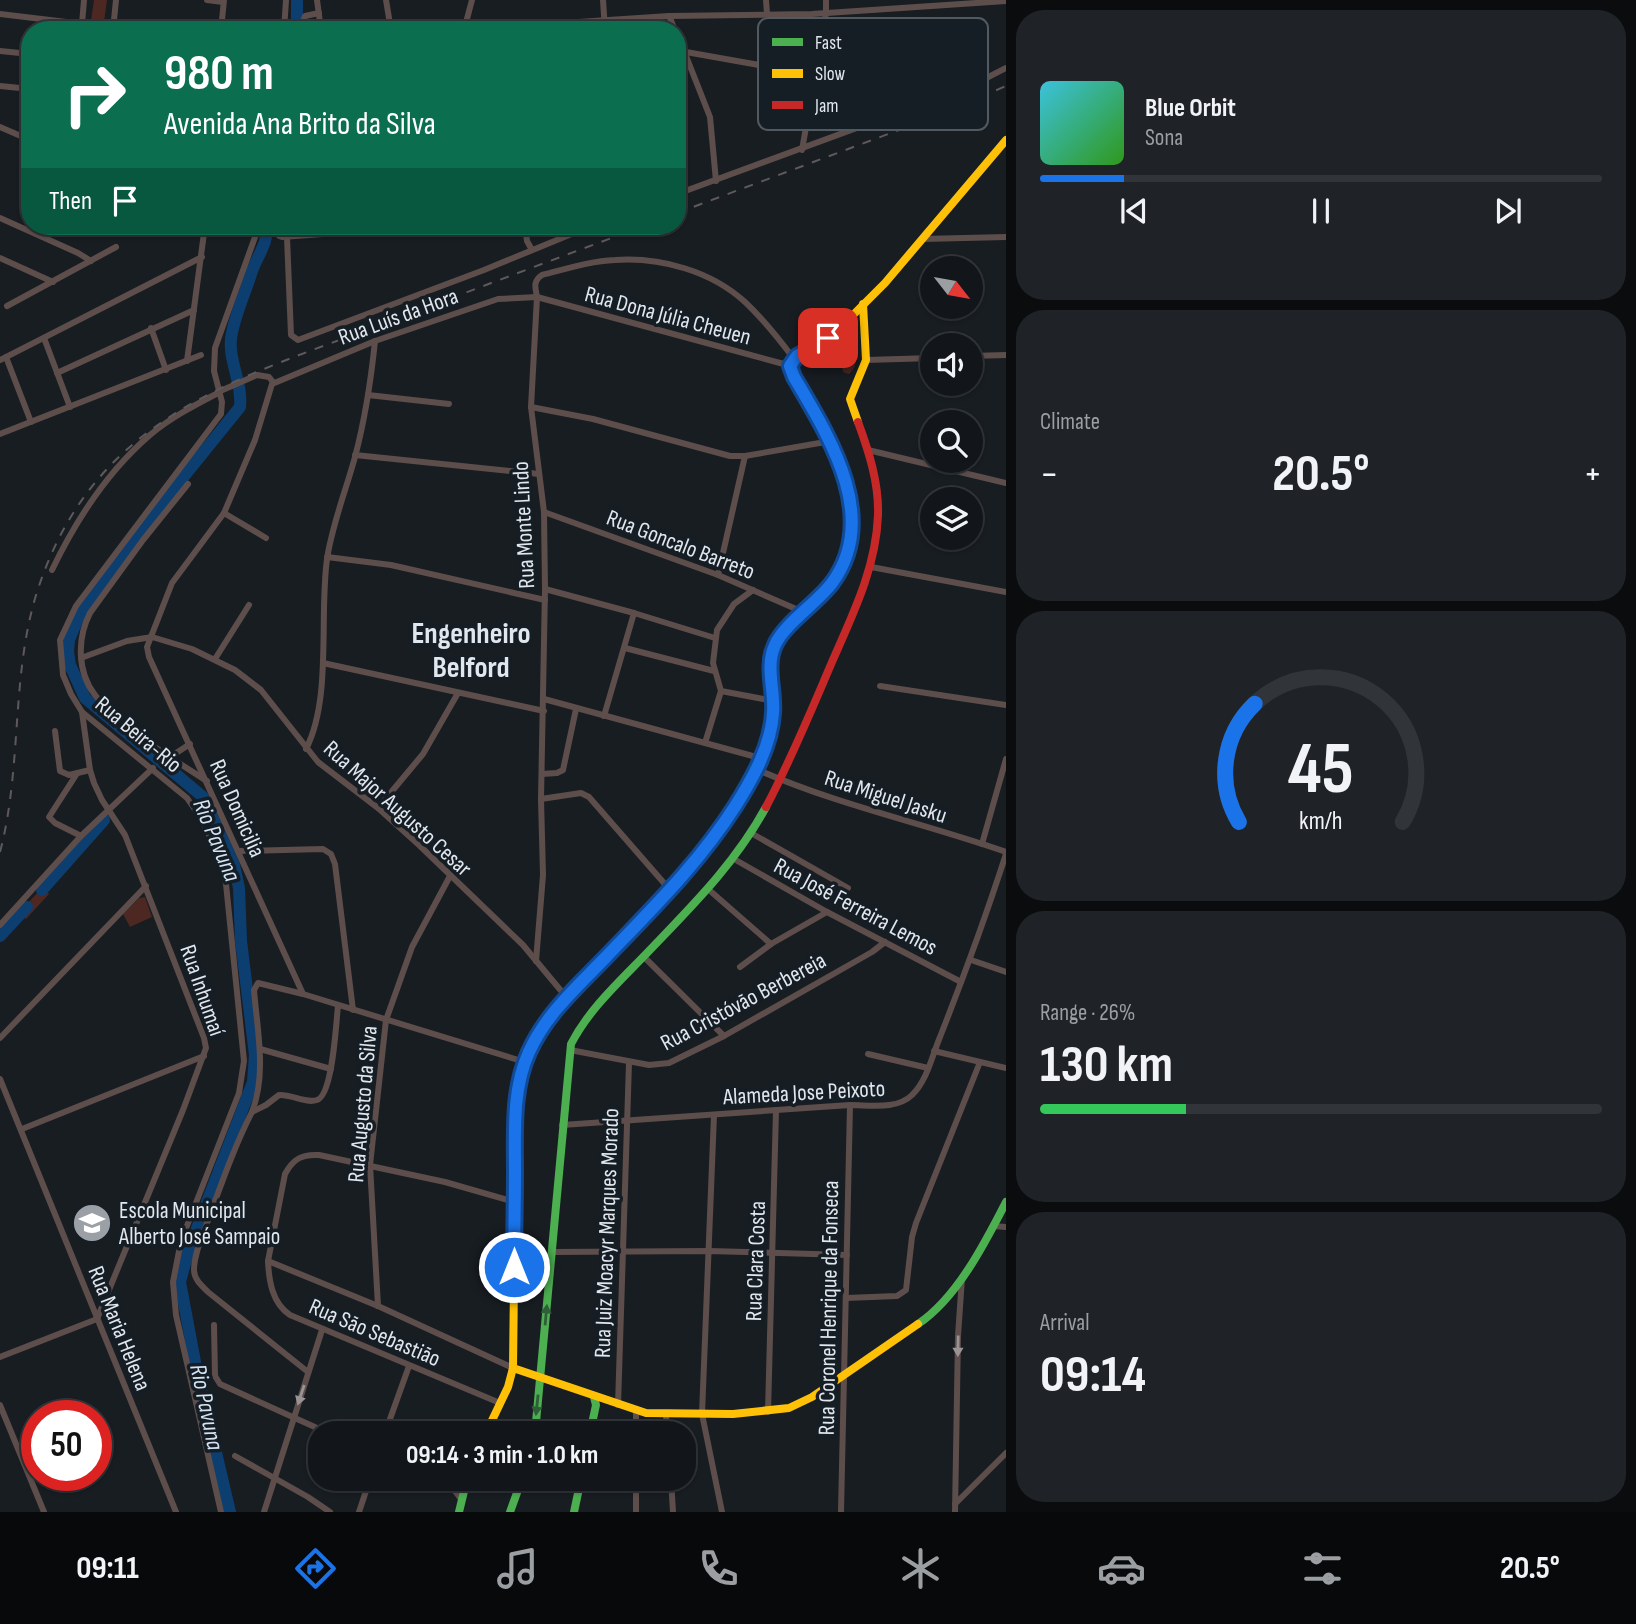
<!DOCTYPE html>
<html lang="en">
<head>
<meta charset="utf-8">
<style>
  body { margin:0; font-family:"Sofia Sans Condensed",sans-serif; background:#1f2327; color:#f1f3f6; height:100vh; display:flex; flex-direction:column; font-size:26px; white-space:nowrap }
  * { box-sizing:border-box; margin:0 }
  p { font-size:23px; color:#9c9fa2 }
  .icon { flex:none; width:38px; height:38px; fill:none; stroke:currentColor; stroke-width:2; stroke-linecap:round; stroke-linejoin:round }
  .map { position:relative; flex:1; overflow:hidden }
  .details { display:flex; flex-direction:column; gap:10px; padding:10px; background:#0a0c0e; width:630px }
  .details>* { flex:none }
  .top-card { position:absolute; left:21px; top:21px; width:665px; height:214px; border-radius:28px; box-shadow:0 2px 5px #0004,0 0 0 2px #313539; background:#0b6e4f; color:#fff; overflow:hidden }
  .needle { width:46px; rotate:121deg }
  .controls { position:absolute; left:920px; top:256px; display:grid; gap:14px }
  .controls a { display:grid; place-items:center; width:63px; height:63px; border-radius:50%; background:#12161a; box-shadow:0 2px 5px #0004,0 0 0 2px #313539; font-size:35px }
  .speed { position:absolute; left:21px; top:1400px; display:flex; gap:14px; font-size:35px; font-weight:700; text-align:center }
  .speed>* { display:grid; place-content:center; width:91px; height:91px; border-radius:50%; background:#12161a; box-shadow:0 2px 5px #0004,0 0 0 2px #313539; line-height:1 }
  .speed .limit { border:10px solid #d22; background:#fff; color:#111 }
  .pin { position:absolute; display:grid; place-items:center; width:60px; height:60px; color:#fff; margin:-30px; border-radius:14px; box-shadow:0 4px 10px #0006 }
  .me { position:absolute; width:77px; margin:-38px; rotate:0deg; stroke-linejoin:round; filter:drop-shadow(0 0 5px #0008) }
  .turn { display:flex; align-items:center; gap:24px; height:147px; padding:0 28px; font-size:32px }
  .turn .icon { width:91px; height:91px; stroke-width:2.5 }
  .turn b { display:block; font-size:49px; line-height:60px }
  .then { display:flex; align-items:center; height:66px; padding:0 28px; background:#0003; gap:14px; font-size:26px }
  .big { font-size:52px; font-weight:700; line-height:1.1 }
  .details .widget { flex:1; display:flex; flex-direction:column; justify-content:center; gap:10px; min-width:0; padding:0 24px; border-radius:28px; background:#1f2327 }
  .details .dial { align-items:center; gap:0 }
  .dial svg { height:182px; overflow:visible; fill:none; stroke:#313539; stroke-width:7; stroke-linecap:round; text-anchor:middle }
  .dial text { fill:#f1f3f6; stroke:none }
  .song { display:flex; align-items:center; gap:21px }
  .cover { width:84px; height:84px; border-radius:10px; background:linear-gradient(135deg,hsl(190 70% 55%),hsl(110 70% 35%)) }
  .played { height:7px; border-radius:4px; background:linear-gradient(90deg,#1a73e8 15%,#313539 15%) }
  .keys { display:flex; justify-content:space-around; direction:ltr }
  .heat { display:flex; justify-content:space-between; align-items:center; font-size:38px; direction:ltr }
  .charge { height:10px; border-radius:5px; background:linear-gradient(90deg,#34c759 26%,#313539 0) }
  .trip { position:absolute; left:308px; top:1421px; width:388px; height:70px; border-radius:28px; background:#12161a; box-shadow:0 2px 5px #0004,0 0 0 2px #313539; font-weight:700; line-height:70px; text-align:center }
  .menu { display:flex; height:112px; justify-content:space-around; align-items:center; background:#07090a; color:#9c9fa2 }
  .menu .icon { width:49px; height:49px }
  .menu .current { color:#1a73e8 }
  .menu b { font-size:32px; color:#f1f3f6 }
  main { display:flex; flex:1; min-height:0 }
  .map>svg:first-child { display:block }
  .green { fill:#4d2721 }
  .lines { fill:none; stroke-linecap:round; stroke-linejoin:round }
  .river { stroke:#0d3e70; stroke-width:12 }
  .street { stroke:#5d4e4c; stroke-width:6 }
  .fast { stroke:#4caf50; stroke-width:8 }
  .slow { stroke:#ffc107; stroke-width:8 }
  .jam { stroke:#c62828; stroke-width:8 }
  .rail { stroke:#5e595a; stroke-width:2; stroke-dasharray:9 9; stroke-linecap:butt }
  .oneway { fill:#2e5f38 }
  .oneway2 { fill:#999394 }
  .route-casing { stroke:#114b97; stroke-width:18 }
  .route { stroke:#1a73e8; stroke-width:12 }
  .labels { text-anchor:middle; stroke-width:7; stroke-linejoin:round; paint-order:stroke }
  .street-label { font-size:23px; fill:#e2e7ed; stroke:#151d25 }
  .poi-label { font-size:23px; fill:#e2e7ed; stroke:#151d25; text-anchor:start }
  .water-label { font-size:24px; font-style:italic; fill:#d5e3f3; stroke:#151d25 }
  .district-label { font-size:30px; font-weight:bold; fill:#e2e7ed; stroke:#151d25 }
  .key { fill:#151d25; stroke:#525a61; stroke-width:2 }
  .key-label { font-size:19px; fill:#e2e7ed }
</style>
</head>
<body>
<main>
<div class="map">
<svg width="1006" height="1512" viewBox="0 0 1006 1512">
  <rect width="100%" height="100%" fill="#181d22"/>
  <g class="green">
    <polygon points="94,0 107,0 104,22 91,20"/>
    <path d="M 853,326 C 855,341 862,363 849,374 L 843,372 L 835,339 Z"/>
    <polygon points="40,890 43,892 45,890 49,894 26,919 22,916 29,908 26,905"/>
    <polygon points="145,897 152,917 130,927 123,914 139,898"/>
  </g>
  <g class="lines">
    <g class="river">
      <polyline points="297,30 297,0"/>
      <polyline points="42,890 104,820"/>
      <polyline points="0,936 27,907"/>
      <path d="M 230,1512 L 196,1367 L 180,1282 L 188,1252 L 253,1082 L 255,1055 L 241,941 L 239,888 L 234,865 L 203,797 L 85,698 L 70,665 L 68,651 L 69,640 L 79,616 L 168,496 L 240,407 C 243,382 226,357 232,333 C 236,312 246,291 252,271 C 258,255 268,243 267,226"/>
    </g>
    <g class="street">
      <polyline points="207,0 223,2"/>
      <polyline points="317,0 321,30"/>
      <polyline points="386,0 391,30"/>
      <polyline points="603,0 605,30"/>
      <polyline points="766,0 767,14"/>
      <polyline points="0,14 133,30"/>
      <polyline points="669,16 675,30"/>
      <polyline points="82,24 84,0"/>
      <polyline points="533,25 669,16 812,14 1006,1"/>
      <polyline points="113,30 116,0"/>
      <polyline points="221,30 224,0"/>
      <polyline points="284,30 286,0"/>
      <polyline points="300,30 305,16 319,13"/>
      <polyline points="464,30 472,0"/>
      <polyline points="677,33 710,117 716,181"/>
      <polyline points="0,51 30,54"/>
      <polyline points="686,52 815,75"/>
      <polyline points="0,86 30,89"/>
      <polyline points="0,127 30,140"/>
      <polyline points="802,150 826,13 826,0"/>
      <polyline points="677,194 971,86 1006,68"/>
      <polyline points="0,218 78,253 91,261"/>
      <polyline points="278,226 279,236 282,237 431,226"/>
      <polyline points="525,226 527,241 532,250"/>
      <polyline points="287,237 291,335 298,340 484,270 591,226"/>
      <polyline points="922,239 1006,237"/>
      <polyline points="0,258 53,282"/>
      <polyline points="7,306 116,247"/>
      <polyline points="151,328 166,370"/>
      <polyline points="44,338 70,407"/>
      <polyline points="971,356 1006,355"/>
      <polyline points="6,357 31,422"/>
      <polyline points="0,360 202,257"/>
      <polyline points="866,360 933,358"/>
      <polyline points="187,361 204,233"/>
      <polyline points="57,373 194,310"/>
      <polyline points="218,392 257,375 269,377 273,382"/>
      <polyline points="368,395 449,404"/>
      <polyline points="531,407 593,419 730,456 745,456 831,441"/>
      <polyline points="0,434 201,355"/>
      <polyline points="868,450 1006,483"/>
      <polyline points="355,455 539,474"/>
      <path d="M 188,484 L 143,540 L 90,613 C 77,638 77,672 95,695 C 121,728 171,758 207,781"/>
      <polyline points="544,512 718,575 803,612"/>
      <polyline points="224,513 266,538"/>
      <polyline points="327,557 391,565 545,600"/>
      <polyline points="871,567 1006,592"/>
      <path d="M 52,570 C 76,520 108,471 150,435 C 170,418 195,405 218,393"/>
      <polyline points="718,575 745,456"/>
      <polyline points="545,589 634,613 715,638"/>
      <polyline points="625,648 714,671"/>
      <polyline points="81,658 127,641 152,637 192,649 235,670 261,690 318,762 378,808 419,845 523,945 567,998"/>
      <polyline points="215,659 249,605"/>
      <polyline points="323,663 544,711"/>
      <polyline points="880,686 1006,705"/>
      <polyline points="721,691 774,701"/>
      <polyline points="544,699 760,758"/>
      <polyline points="604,716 634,613"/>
      <polyline points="55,731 60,771 69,775 90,770"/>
      <polyline points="705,743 721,691 713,663 717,630 734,604 753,590"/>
      <path d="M 306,749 C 332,699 319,616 327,559 C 332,525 346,490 355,457 C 365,419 371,380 375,341"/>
      <polyline points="170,757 190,744"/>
      <path d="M 756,769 C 837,805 923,823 1006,852"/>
      <polyline points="542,774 557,773 563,770 576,709"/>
      <polyline points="76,775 49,817 55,823 81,836"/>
      <polyline points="541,799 581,793 589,797 670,890"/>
      <polyline points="378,808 423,754 458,693"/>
      <polyline points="751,833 848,888"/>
      <polyline points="982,844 1006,759"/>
      <polyline points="239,851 323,849 331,854 335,864 353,1010"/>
      <polyline points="734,859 827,912 961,982"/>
      <polyline points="708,889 771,944"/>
      <polyline points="0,925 81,836 153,768"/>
      <polyline points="643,956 724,1036"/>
      <polyline points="971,960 1006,972"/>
      <path d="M 536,961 L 543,875 L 541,799 L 545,589 L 544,512 L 531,407 L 537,297 C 535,287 533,281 542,275 C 566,269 590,261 615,260 C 661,257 711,271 745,302 C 763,319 779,339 794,359"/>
      <polyline points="740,967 771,944 827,912"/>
      <polyline points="303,994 149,657 147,647 172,583 224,513 255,440 272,384 375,341 498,299 537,297 791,366"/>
      <polyline points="0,1038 146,886"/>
      <polyline points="260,1049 331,1069"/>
      <polyline points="570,1050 649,1065 669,1063 724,1036 872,952 885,942"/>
      <polyline points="934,1051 1006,1068"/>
      <polyline points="868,1054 928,1068"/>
      <polyline points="0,1079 176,1512"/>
      <path d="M 252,1112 C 267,1073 257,1029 254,990 L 258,983 L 303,994 L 525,1062"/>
      <polyline points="714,1115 702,1414 722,1512"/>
      <path d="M 562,1125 L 850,1105 C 870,1105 897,1110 912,1095 C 927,1081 932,1056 940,1037 C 964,976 986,916 1006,854"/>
      <polyline points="22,1129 204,1056"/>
      <polyline points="993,1226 1006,1227"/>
      <polyline points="552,1252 709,1251 847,1255"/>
      <polyline points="268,1261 378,1306 513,1368"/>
      <polyline points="846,1298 897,1296 906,1290 912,1237 916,1223 980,1062"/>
      <polyline points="378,1306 370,1165 386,1020 412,947 450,876"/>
      <polyline points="214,1325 215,1376 220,1384 328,1433"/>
      <polyline points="0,1357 97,1319 183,1110 206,1048 204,1038 125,835 102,800 94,783 90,770 82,712"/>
      <path d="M 308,1372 L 208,1292 C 201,1285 194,1279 194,1270 C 194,1254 202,1237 207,1223 C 221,1185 234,1147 252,1112 L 266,1105 L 279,1095 C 291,1094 306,1104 317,1100 C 333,1095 336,1022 338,1006"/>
      <path d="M 500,1403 L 290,1315 C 272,1303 269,1281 268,1261 L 285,1174 C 293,1159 302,1154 319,1155 L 445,1182 L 515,1202"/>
      <polyline points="0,1405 44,1512"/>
      <polyline points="618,1405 629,1063"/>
      <polyline points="636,1411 636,1433"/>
      <polyline points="768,1412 776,1110"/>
      <polyline points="666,1414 667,1433"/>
      <polyline points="385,1433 409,1366"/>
      <polyline points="235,1456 308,1497 330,1512"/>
      <polyline points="429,1479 455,1491 461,1499"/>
      <polyline points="636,1479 636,1512"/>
      <polyline points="671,1479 673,1512"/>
      <polyline points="955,1504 1006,1453"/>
      <path d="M 221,1512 L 176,1315 L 173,1282 L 181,1241 L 239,1093 L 244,1061 L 226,884 C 220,855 205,822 187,798 L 82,712 L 71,694 L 63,675 L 60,640 L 76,606 L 221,414 L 222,402 L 214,371 L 215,348 L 259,226"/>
      <polyline points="264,1512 322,1330"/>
      <polyline points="359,1512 370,1479"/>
      <polyline points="841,1512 850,1105"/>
      <polyline points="955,1512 958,1336 962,1278"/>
    </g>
    <g class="fast">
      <path d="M 516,1109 C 522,1022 590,975 646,916 C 683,876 719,835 746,787 C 758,765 769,742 772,718 C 775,692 763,663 777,639 C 785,628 796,618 806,608 C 838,579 852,556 850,512"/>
      <path d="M 918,1324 C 957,1298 985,1243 1006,1202"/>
      <path d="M 535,1433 L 571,1044 C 589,1009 620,981 647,953 C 691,907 735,864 766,807"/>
      <polyline points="590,1433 596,1405 594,1397"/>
      <polyline points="459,1512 467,1479"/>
      <polyline points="510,1512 522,1479"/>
      <polyline points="574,1512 581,1479"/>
    </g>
    <g class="slow">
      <polyline points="858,422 850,399 866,360 863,304"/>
      <path d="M 850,512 C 849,464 817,417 794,377 L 791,366 L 799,355 L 841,327 L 885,283 L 1006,140"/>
      <polyline points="513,1368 646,1413 733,1414 789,1408 812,1397 918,1324"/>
      <polyline points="486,1433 508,1387 513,1368 516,1109"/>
    </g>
    <path class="jam" d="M 766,807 C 791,760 811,711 832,662 C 853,614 876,568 878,515 C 879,483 869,452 858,422"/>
    <g class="rail">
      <polyline points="677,213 939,115 1006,86"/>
      <path d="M 0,852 C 23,765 10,671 39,586 C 97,414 240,378 391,321 C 475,289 560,257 644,226"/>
    </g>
  </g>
  <defs><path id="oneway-solid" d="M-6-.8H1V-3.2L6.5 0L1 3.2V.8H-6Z" transform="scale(1.75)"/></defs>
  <g class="oneway">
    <use href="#oneway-solid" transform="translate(546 1315) rotate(-85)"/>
    <use href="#oneway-solid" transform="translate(537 1405) rotate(96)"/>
  </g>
  <g class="oneway2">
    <use href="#oneway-solid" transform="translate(958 1346) rotate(91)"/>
    <use href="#oneway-solid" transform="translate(301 1395) rotate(108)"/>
  </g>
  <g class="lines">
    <g class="route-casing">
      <path id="route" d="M 514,1267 C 514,1235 515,1204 515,1172 C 515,1132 512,1089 529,1052 C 546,1014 577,987 605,958 C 652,909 699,863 736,805 C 753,778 771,746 773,713 C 775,691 765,666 775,645 C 784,624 817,603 832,583 C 881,517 828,435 794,377 L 790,366 L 797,356 L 828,338"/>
    </g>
    <use href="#route" class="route"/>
  </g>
  <defs>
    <g id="school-disc" transform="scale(2.0125)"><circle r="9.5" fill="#9ba0a6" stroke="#151d25"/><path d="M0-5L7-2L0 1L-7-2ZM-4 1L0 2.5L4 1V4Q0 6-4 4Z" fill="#fff"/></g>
  </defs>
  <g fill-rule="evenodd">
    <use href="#school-disc" x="92" y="1223"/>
  </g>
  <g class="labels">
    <g class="street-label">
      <text transform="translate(668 315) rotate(15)" y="8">Rua Dona Júlia Cheuen</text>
      <text transform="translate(398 316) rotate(-20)" y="8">Rua Luís da Hora</text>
      <text transform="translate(523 525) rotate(-93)" y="8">Rua Monte Lindo</text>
      <text transform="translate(681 544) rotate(21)" y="8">Rua Goncalo Barreto</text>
      <text transform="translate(139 734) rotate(40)" y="8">Rua Beira-Rio</text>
      <text transform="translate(886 796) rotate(18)" y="8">Rua Miguel Jasku</text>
      <text transform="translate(238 808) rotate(66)" y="8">Rua Domicilia</text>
      <text transform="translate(398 808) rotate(42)" y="8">Rua Major Augusto Cesar</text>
      <text transform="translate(856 906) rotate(28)" y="8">Rua José Ferreira Lemos</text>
      <text transform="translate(203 990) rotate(71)" y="8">Rua Inhumaí</text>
      <text transform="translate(743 1001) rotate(-28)" y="8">Rua Cristóvão Berbereia</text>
      <text transform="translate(804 1092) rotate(-3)" y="8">Alameda Jose Peixoto</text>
      <text transform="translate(362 1104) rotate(-85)" y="8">Rua Augusto da Silva</text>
      <text transform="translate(606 1233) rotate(-88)" y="8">Rua Juiz Moacyr Marques Morado</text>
      <text transform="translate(755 1261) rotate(-88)" y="8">Rua Clara Costa</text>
      <text transform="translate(828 1308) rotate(-89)" y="8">Rua Coronel Henrique da Fonseca</text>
      <text transform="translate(120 1328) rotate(68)" y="8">Rua Maria Helena</text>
      <text transform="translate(375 1332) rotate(23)" y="8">Rua São Sebastião</text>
    </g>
    <g class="poi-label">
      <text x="119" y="1218">Escola Municipal<tspan x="119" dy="26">Alberto José Sampaio</tspan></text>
    </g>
    <g class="water-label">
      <text transform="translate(217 840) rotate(67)" y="8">Rio Pavuna</text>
      <text transform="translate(207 1407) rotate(78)" y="8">Rio Pavuna</text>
    </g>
    <g class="district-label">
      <text x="471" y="643">Engenheiro<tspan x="471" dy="34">Belford</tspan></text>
    </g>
  </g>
  <rect x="758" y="18" width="230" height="112" rx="10" class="key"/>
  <rect x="772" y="38" width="31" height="8" fill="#4caf50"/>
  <rect x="772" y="69" width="31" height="9" fill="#ffc107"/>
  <rect x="772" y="101" width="31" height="8" fill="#c62828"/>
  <g class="key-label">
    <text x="815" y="49">Fast</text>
    <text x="815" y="80">Slow</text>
    <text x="815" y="112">Jam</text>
  </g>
</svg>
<div class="controls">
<a><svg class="needle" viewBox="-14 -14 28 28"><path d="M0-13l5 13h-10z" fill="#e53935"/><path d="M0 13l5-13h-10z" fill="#9c9fa2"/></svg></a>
<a><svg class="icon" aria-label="sound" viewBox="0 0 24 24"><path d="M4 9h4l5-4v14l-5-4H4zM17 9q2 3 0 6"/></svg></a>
<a><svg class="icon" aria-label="search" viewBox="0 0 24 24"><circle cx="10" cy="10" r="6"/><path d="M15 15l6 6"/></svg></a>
<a><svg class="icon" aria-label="layers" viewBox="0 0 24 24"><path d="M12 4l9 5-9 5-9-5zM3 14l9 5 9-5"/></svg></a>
</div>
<div class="speed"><div class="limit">50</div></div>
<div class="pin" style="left:828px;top:338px;background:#d93025"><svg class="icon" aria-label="arrive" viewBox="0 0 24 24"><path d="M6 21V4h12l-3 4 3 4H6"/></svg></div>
<svg class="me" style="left:514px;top:1267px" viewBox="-20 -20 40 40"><circle r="17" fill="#1a73e8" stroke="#fff" stroke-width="3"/><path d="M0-11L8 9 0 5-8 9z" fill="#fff"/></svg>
<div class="trip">09:14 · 3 min · 1.0 km</div>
<div class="top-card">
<div class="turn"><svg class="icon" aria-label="right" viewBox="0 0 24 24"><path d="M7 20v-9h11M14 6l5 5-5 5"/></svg><div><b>980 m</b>Avenida Ana Brito da Silva</div></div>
<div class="then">Then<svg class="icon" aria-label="arrive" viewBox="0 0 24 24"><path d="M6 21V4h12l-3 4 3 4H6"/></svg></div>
</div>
</div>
<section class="details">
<div class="widget">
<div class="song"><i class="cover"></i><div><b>Blue Orbit</b><p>Sona</p></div></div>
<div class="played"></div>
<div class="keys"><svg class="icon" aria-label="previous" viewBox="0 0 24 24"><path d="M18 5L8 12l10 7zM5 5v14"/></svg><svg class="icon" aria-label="pause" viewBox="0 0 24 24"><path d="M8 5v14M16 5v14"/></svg><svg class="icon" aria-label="next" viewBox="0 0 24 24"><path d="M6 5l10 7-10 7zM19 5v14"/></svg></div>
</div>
<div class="widget"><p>Climate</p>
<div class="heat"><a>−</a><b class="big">20.5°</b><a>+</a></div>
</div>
<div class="widget dial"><svg viewBox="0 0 100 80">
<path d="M14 69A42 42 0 1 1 86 69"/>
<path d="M14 69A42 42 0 0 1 21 17" stroke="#1a73e8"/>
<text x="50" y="56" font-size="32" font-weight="700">45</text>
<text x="50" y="72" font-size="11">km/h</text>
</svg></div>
<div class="widget"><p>Range · 26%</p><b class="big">130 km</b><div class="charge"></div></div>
<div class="widget"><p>Arrival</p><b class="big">09:14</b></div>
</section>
</main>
<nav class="menu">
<b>09:11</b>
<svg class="icon current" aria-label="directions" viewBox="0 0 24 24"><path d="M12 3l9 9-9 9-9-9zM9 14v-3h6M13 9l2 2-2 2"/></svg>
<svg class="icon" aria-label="music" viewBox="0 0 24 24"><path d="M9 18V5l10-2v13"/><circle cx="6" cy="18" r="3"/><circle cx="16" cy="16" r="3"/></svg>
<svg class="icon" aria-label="phone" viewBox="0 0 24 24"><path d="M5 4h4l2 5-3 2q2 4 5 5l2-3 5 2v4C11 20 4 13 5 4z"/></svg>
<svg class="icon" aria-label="climate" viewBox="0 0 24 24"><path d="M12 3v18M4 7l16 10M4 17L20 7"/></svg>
<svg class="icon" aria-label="car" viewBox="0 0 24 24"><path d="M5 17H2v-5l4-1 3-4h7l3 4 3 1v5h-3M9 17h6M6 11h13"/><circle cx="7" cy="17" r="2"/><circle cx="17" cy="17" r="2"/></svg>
<svg class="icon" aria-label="filters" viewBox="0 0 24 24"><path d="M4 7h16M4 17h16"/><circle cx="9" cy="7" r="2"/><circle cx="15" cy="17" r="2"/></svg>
<b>20.5°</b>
</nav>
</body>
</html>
